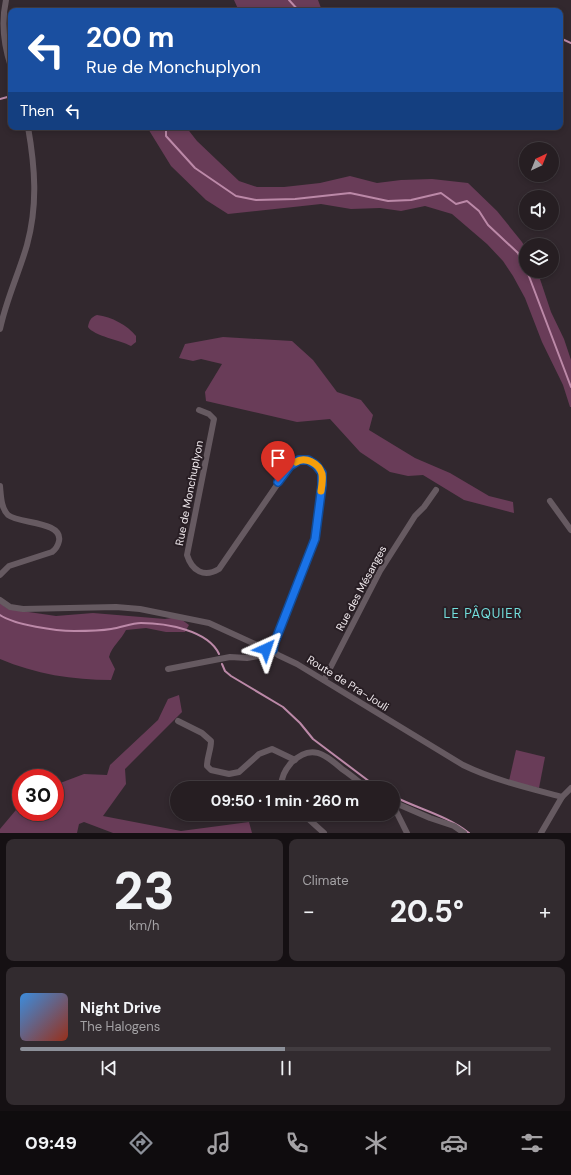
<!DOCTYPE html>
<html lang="en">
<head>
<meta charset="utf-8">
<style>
  body { margin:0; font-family:"DM Sans",sans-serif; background:#322b2f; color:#f1f3f6; height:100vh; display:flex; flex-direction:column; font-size:15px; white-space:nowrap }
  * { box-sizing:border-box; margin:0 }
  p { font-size:13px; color:#a4a2a5 }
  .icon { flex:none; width:22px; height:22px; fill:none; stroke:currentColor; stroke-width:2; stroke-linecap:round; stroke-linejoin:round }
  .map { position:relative; height:833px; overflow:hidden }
  .sheet { display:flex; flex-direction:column; gap:6px; padding:6px; background:#151013; flex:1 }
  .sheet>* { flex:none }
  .top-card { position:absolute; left:8px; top:8px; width:555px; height:122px; border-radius:8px; box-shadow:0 2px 6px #0003,0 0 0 1px #423c40; background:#1a4fa0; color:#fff; overflow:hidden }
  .needle { width:26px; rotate:43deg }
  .tools { position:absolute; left:519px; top:142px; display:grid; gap:8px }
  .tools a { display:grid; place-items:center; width:40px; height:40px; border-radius:50%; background:#261e22; box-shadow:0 2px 6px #0003,0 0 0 1px #423c40; font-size:20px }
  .speed { position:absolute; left:12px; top:769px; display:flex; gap:8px; font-size:20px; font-weight:700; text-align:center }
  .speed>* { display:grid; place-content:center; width:52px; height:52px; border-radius:50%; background:#261e22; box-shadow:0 2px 6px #0003,0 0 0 1px #423c40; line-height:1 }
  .speed .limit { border:6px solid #d22; background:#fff; color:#111 }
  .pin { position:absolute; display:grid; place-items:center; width:34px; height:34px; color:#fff; margin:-41px -17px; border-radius:50% 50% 50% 0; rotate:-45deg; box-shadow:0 0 4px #0007 }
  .pin .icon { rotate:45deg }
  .me { position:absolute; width:44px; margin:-22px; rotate:42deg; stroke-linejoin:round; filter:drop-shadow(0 0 3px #0008) }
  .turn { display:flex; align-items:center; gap:14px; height:84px; padding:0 12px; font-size:18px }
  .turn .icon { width:52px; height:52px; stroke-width:2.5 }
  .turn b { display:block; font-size:28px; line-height:34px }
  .then { display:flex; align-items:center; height:38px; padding:0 12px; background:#0003; gap:8px; font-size:15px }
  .big { font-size:30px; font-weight:700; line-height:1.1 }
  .sheet .tile { flex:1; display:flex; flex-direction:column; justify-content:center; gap:6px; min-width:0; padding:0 14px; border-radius:8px; background:#322b2f }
  .sheet .dial { align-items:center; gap:0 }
  .dial b { font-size:52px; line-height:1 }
  .song { display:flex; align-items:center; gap:12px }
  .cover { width:48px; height:48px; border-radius:6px; background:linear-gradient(135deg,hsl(210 70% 55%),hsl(10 70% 35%)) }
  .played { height:4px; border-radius:2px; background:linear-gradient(90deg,#8c9099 50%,#423c40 50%) }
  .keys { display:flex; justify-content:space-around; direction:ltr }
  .heat { display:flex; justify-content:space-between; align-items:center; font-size:22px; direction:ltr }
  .sheet .tiles { flex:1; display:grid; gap:6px; grid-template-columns:1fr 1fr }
  .tile:last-child { grid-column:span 2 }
  .trip { position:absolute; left:170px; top:781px; width:230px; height:40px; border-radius:20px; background:#261e22; box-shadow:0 2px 6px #0003,0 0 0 1px #423c40; font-weight:700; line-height:40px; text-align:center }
  .menu { display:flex; height:64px; justify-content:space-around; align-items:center; background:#0f0c0e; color:#a4a2a5 }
  .menu .icon { width:28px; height:28px }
  .menu .selected { color:#8c9099 }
  .menu b { font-size:18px; color:#f1f3f6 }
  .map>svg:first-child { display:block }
  .green { fill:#693c58 }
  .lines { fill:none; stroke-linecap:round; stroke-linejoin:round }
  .stream { stroke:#bc89a8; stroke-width:2 }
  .street { stroke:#665a61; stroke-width:6 }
  .route-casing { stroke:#114b97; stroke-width:10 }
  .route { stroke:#1a73e8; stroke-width:7 }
  .slow { stroke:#f59e0b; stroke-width:7 }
  .labels { text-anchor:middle; stroke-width:4; stroke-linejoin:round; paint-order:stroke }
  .street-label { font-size:11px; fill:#efe8ec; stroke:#281e24 }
  .quarter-label { font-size:13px; letter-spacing:1px; fill:#73dfdd; stroke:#281e24 }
</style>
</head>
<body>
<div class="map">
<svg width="571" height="833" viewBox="0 0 571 833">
  <rect width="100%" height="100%" fill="#32282e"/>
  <g class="green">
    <polygon points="234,0 318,0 321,8 328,11 239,11"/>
    <polygon points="147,127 186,127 197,141 239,181 257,187 284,187 320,183 350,176 377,183 401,180 432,179 468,183 497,211 522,242 526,249 526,271 537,271 539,276 551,312 564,339 571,360 571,407 570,407 563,385 542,342 525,298 513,276 503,261 487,244 452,214 425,206 401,211 380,208 351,209 321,204 228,214 206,200 171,166"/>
    <path d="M 97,315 C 112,317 127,325 136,336 L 136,342 L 131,346 C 120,340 94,336 88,327 C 89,321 91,317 97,315 Z"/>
    <polygon points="223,337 292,341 313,360 337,392 361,400 373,415 369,430 415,458 450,473 489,496 513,502 514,513 464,500 423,475 408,476 390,472 360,452 330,419 297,422 206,401 205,392 222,364 201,359 193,361 179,358 185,344"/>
    <path d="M 0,603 L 8,609 L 56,616 L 93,613 L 165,619 L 178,617 L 189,625 L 185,632 L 166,632 L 146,628 L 126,630 C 121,640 112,646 109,657 L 115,669 L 111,680 C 73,680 35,674 0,659 Z"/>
    <polygon points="179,695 182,712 125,769 126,784 103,816 181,831 249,822 252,833 113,833 84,822 79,824 77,833 0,833 0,829 21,804 21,812 55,812 55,785 84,774 107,775 110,765 158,720 168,699"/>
    <polygon points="516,750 545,757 539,788 509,781"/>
  </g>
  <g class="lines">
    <g class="stream">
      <polyline points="289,0 299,11"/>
      <polyline points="560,38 571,43"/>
      <polyline points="0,99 11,96"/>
      <polyline points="166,127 166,136 195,168 236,196 256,200 295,199 350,193 388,201 411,200 441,193 456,204 467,201 479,211 488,225 518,253 526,270"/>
      <polyline points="527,271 571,387"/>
      <path d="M 0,615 C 15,625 56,631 74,631 C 86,631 99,631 111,629 C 121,628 131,623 141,623 C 165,623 208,630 219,654"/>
      <polyline points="222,664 225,671 231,676 283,707 300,723 313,739 378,788"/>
      <path d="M 393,796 C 418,809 446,815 469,833"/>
    </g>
    <g class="street">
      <path d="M 6,0 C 1,23 4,46 11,67"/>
      <path d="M 0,329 C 6,300 19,273 27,245 C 38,205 35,167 28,127"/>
      <path d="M 199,410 L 209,414 L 214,419 L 187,555 C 192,571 204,578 219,569 L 290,466 L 299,460 L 308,460 L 316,465 L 322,473 L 322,485 L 315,539 L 274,644 L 273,651"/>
      <path d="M 0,486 C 1,496 1,508 8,515 C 19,524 63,521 59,541 C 58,546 56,549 52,552 L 9,566 L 0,575"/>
      <polyline points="550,501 571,530"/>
      <path d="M 0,600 L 10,607 L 23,609 L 116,607 L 140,609 L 209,623 L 266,649 L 273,651 L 278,655 L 297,664 L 463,765 C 494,780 528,788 562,797"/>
      <polyline points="168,669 230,657 247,658 259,656 266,649"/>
      <polyline points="324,680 380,571 415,516 424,507 436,490"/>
      <path d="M 178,721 L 202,733 L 211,741 C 211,750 207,757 207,766 L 211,770 L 229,774 L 239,772 L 259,754 L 272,749 L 295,760"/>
      <path d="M 282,788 C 280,778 285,770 291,763 C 311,743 325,754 342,769 C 351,775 359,782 367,788"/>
      <polyline points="393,802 430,818 454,826 464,833"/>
      <polyline points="393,805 407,833"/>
      <polyline points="303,814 324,833"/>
      <polyline points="541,833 562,797 571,788"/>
    </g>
  </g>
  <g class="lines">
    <g class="route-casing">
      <polyline id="route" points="266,649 273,650 274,644 315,539 322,485 322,473 316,465 308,460 299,460 290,466 278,482"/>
    </g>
    <use href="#route" class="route"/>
    <path class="slow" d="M 296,462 C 305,456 319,463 322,474 C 323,479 322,485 321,491"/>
  </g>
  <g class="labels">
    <g class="street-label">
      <text transform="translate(189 493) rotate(-79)" y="4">Rue de Monchuplyon</text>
      <text transform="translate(361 588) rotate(-62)" y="4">Rue des Mésanges</text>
      <text transform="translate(348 683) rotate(32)" y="4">Route de Pra-Jouli</text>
    </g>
    <g class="quarter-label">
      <text x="483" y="618">LE PÂQUIER</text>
    </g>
  </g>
</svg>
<div class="tools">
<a><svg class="needle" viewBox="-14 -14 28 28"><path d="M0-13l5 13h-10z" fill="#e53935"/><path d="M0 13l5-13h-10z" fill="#a4a2a5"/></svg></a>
<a><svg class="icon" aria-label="sound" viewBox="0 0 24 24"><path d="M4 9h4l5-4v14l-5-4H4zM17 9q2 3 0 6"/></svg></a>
<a><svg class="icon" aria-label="layers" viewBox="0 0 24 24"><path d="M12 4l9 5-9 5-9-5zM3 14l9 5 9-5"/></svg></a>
</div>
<div class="speed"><div class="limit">30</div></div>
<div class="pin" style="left:278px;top:482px;background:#d93025"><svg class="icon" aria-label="arrive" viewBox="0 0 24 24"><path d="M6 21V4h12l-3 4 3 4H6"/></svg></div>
<svg class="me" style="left:266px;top:649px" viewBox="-20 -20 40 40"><path d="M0-17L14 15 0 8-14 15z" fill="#1a73e8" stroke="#fff" stroke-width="4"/></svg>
<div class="trip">09:50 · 1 min · 260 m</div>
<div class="top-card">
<div class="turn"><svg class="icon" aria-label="left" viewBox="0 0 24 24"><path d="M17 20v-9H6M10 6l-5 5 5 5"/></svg><div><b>200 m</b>Rue de Monchuplyon</div></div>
<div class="then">Then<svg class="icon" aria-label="left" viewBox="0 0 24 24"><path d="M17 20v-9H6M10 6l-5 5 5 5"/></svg></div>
</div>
</div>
<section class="sheet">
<div class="tiles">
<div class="tile dial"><b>23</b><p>km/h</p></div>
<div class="tile"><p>Climate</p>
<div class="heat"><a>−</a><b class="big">20.5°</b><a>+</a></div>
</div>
<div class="tile">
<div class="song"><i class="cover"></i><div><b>Night Drive</b><p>The Halogens</p></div></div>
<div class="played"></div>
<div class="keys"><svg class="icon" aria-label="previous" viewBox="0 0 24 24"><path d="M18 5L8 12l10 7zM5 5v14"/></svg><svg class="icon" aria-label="pause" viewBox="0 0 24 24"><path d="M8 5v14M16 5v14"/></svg><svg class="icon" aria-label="next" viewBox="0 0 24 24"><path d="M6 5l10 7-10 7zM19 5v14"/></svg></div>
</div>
</div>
</section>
<nav class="menu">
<b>09:49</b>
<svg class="icon selected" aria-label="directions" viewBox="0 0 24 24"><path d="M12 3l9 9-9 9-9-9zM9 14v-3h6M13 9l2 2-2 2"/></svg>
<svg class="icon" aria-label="music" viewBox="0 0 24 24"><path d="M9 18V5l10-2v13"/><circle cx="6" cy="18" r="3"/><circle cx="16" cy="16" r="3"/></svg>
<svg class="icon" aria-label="phone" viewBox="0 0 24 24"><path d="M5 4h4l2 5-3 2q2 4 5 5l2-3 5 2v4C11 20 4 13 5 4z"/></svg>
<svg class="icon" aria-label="climate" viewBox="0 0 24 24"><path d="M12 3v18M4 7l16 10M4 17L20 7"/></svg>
<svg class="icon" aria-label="car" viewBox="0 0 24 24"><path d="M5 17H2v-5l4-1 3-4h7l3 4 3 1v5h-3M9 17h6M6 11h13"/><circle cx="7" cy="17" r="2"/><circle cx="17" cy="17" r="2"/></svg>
<svg class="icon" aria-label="filters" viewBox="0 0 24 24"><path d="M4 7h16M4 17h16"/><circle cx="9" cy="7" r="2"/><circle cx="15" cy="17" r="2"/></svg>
</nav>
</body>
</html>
